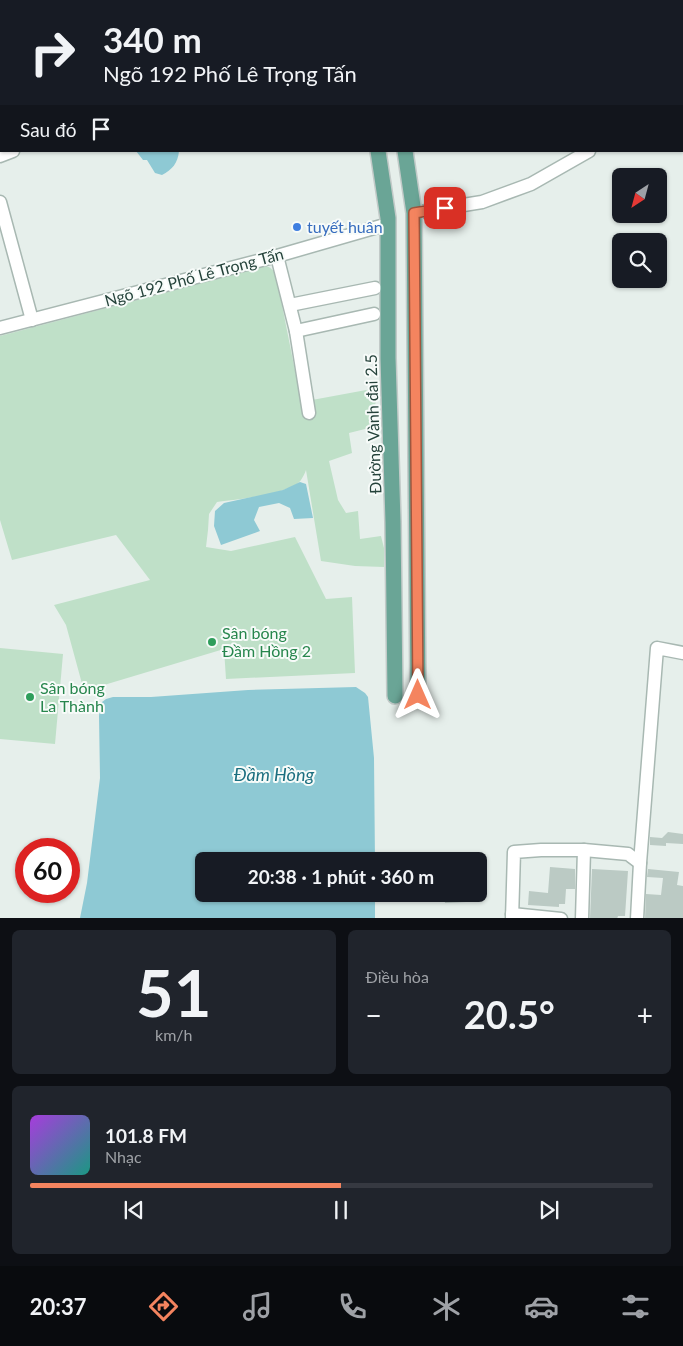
<!DOCTYPE html>
<html lang="vi">
<head>
<meta charset="utf-8">
<style>
  body { margin:0; font-family:Lato,sans-serif; background:#20242c; color:#f1f3f6; height:100vh; display:flex; flex-direction:column; font-size:19px; white-space:nowrap }
  * { box-sizing:border-box; margin:0 }
  p { font-size:16px; color:#9ea1a6 }
  .icon { flex:none; width:28px; height:28px; fill:none; stroke:currentColor; stroke-width:2; stroke-linecap:round; stroke-linejoin:round }
  .map { position:relative; height:918px; overflow:hidden }
  .side { display:flex; flex-direction:column; gap:12px; padding:12px; background:#0d0f14; flex:1 }
  .side>* { flex:none }
  .guide { position:absolute; left:0px; top:0px; width:684px; height:152px; box-shadow:0 1px 4px #0004; background:#171b24; color:#f1f3f6; overflow:hidden }
  .needle { width:32px; rotate:216deg }
  .fabs { position:absolute; left:612px; top:168px; display:grid; gap:10px }
  .fabs a { display:grid; place-items:center; width:55px; height:55px; border-radius:8px; background:#171b24; box-shadow:0 1px 4px #0004; font-size:25px }
  .speed { position:absolute; left:15px; top:838px; display:flex; gap:10px; font-size:25px; font-weight:700; text-align:center }
  .speed>* { display:grid; place-content:center; width:65px; height:65px; border-radius:50%; background:#171b24; box-shadow:0 1px 4px #0004; line-height:1 }
  .speed .limit { border:8px solid #d22; background:#fff; color:#111 }
  .pin { position:absolute; display:grid; place-items:center; width:42px; height:42px; color:#fff; margin:-21px; border-radius:10px; box-shadow:0 2px 8px #0006 }
  .me { position:absolute; width:55px; margin:-28px; rotate:0deg; stroke-linejoin:round; filter:drop-shadow(0 0 4px #0008) }
  .turn { display:flex; align-items:center; gap:18px; height:105px; padding:0 20px; font-size:22px }
  .turn .icon { width:65px; height:65px; stroke-width:2.5 }
  .turn b { display:block; font-size:35px; line-height:42px }
  .then { display:flex; align-items:center; height:48px; padding:0 20px; background:#0003; gap:10px; font-size:19px }
  .big { font-size:38px; font-weight:700; line-height:1.1 }
  .side .tile { flex:1; display:flex; flex-direction:column; justify-content:center; gap:8px; min-width:0; padding:0 18px; border-radius:8px; background:#20242c }
  .side .dial { align-items:center; gap:0 }
  .dial b { font-size:65px; line-height:1 }
  .song { display:flex; align-items:center; gap:15px }
  .cover { width:60px; height:60px; border-radius:8px; background:linear-gradient(135deg,hsl(280 70% 55%),hsl(170 70% 35%)) }
  .played { height:5px; border-radius:2px; background:linear-gradient(90deg,#f4845f 50%,#363941 50%) }
  .keys { display:flex; justify-content:space-around; direction:ltr }
  .heat { display:flex; justify-content:space-between; align-items:center; font-size:28px; direction:ltr }
  .side .tiles { flex:1; display:grid; gap:12px; grid-template-columns:1fr 1fr }
  .tile:last-child { grid-column:span 2 }
  .trip { position:absolute; left:195px; top:852px; width:292px; height:50px; border-radius:8px; background:#171b24; box-shadow:0 1px 4px #0004; font-weight:700; line-height:50px; text-align:center }
  .tabs { display:flex; height:80px; justify-content:space-around; align-items:center; background:#090b0e; color:#9ea1a6 }
  .tabs .icon { width:35px; height:35px }
  .tabs .active { color:#f4845f }
  .tabs b { font-size:22px; color:#f1f3f6 }
  .map>svg:first-child { display:block }
  .green { fill:#bfe0c8 }
  .water { fill:#8ec9d4 }
  .building { fill:#bbcac4 }
  .lines { fill:none; stroke-linecap:round; stroke-linejoin:round }
  .minor-casing { stroke:#a8b8b2; stroke-width:15 }
  .major-casing { stroke:#c2cac8; stroke-width:18 }
  .minor { stroke:#fff; stroke-width:12 }
  .major { stroke:#6aa596; stroke-width:15 }
  .route-casing { stroke:#9f563e; stroke-width:12 }
  .route { stroke:#f4845f; stroke-width:9 }
  .shop-dot { fill:#3f7fe0; stroke:#f7fbf9; stroke-width:2 }
  .leisure-dot { fill:#2e9e5b; stroke:#f7fbf9; stroke-width:2 }
  .labels { text-anchor:middle; stroke-width:4; stroke-linejoin:round; paint-order:stroke }
  .shop-label { font-size:16px; fill:#366cbe; stroke:#f7fbf9; text-anchor:start }
  .street-label { font-size:16px; fill:#24423a; stroke:#f7fbf9 }
  .leisure-label { font-size:16px; fill:#27864d; stroke:#f7fbf9; text-anchor:start }
  .water-label { font-size:18px; font-style:italic; fill:#1c6f80; stroke:#f7fbf9 }
</style>
</head>
<body>
<div class="map">
<svg width="683" height="919" viewBox="0 0 683 919">
  <rect width="100%" height="100%" fill="#e6efeb"/>
  <g class="green">
    <path d="M 253,265 C 264,266 270,264 276,275 L 304,416 L 316,415 L 312,400 L 377,388 L 373,427 L 349,433 L 352,453 L 329,461 L 338,500 L 346,513 L 358,511 L 360,539 L 381,536 L 384,548 L 384,567 L 355,566 L 321,561 L 306,470 C 305,473 303,477 301,480 C 291,494 234,500 217,502 L 209,514 L 208,530 L 206,547 L 231,551 L 295,537 L 326,599 L 352,597 L 355,673 L 226,679 L 224,649 L 84,691 L 66,625 L 54,605 L 150,580 L 116,535 L 12,560 L 0,520 L 0,336 L 156,295 Z"/>
    <polygon points="0,648 63,654 55,744 0,739"/>
  </g>
  <g class="water">
    <path d="M 136,151 L 179,151 C 178,163 172,170 162,175 L 155,173 L 147,160 L 143,160 Z"/>
    <polygon points="300,482 306,484 313,518 294,519 290,508 279,503 259,507 254,520 260,531 221,545 214,526 215,511 224,503 283,490"/>
    <polygon points="356,687 365,693 368,697 374,758 375,861 204,861 204,894 375,894 375,918 80,918 87,883 100,778 99,716 100,706 102,702 106,699 113,697 151,697 248,690"/>
  </g>
  <g class="building">
    <polygon points="668,832 683,834 683,844 666,843 666,846 650,845 650,837 662,838"/>
    <polygon points="550,867 575,869 575,889 566,889 565,904 559,904 559,907 528,905 529,891 548,893"/>
    <polygon points="592,869 628,871 625,916 618,916 617,919 590,919"/>
    <polygon points="648,869 679,872 677,885 683,886 683,919 645,919 646,894 661,895 663,878 647,877"/>
    <polygon points="444,894 466,894 466,902 445,903"/>
  </g>
  <g class="lines">
    <g class="minor-casing">
      <g id="minor">
        <polyline points="32,0 32,1"/>
        <polyline points="198,0 198,1"/>
        <polyline points="280,0 280,1"/>
        <polyline points="0,7 1,7"/>
        <polyline points="682,97 683,97"/>
        <polyline points="0,156 13,151"/>
        <polyline points="0,202 32,320"/>
        <polyline points="414,213 482,202 531,184 589,151"/>
        <polyline points="277,256 296,331 309,413"/>
        <polyline points="290,305 375,288"/>
        <polyline points="0,328 277,256 388,224"/>
        <polyline points="296,331 374,314"/>
        <polyline points="512,914 561,919"/>
        <polyline points="512,919 514,852 541,850 584,850 628,854 640,863"/>
        <polyline points="582,919 584,850"/>
        <polyline points="637,919 640,863 657,648 683,653"/>
      </g>
    </g>
    <g class="major-casing">
      <g id="major">
        <polyline points="357,0 357,1"/>
        <polyline points="385,0 385,1"/>
        <polyline points="378,151 388,218 388,358 393,522 395,696"/>
        <polyline points="405,151 414,213 418,695"/>
      </g>
    </g>
    <use href="#minor" class="minor"/>
    <use href="#major" class="major"/>
  </g>
  <g class="lines">
    <g class="route-casing">
      <polyline id="route" points="418,695 414,213 445,208"/>
    </g>
    <use href="#route" class="route"/>
  </g>
  <circle class="shop-dot" cx="297" cy="227" r="5"/>
  <g class="leisure-dot">
    <circle cx="212" cy="642" r="5"/>
    <circle cx="30" cy="697" r="5"/>
  </g>
  <g class="labels">
    <g class="shop-label">
      <text x="307" y="233">tuyết huân</text>
    </g>
    <g class="street-label">
      <text transform="translate(194 277) rotate(-15)" y="6">Ngõ 192 Phố Lê Trọng Tấn</text>
      <text transform="translate(373 424) rotate(-92)" y="6">Đường Vành đai 2.5</text>
    </g>
    <g class="leisure-label">
      <text x="222" y="639">Sân bóng<tspan x="222" dy="18">Đầm Hồng 2</tspan></text>
      <text x="40" y="694">Sân bóng<tspan x="40" dy="18">La Thành</tspan></text>
    </g>
    <g class="water-label">
      <text x="274" y="781">Đầm Hồng</text>
    </g>
  </g>
</svg>
<div class="fabs">
<a><svg class="needle" viewBox="-14 -14 28 28"><path d="M0-13l5 13h-10z" fill="#e53935"/><path d="M0 13l5-13h-10z" fill="#9ea1a6"/></svg></a>
<a><svg class="icon" aria-label="search" viewBox="0 0 24 24"><circle cx="10" cy="10" r="6"/><path d="M15 15l6 6"/></svg></a>
</div>
<div class="speed"><div class="limit">60</div></div>
<div class="pin" style="left:445px;top:208px;background:#d93025"><svg class="icon" aria-label="arrive" viewBox="0 0 24 24"><path d="M6 21V4h12l-3 4 3 4H6"/></svg></div>
<svg class="me" style="left:418px;top:695px" viewBox="-20 -20 40 40"><path d="M0-17L14 15 0 8-14 15z" fill="#f4845f" stroke="#fff" stroke-width="4"/></svg>
<div class="trip">20:38 · 1 phút · 360 m</div>
<div class="guide">
<div class="turn"><svg class="icon" aria-label="right" viewBox="0 0 24 24"><path d="M7 20v-9h11M14 6l5 5-5 5"/></svg><div><b>340 m</b>Ngõ 192 Phố Lê Trọng Tấn</div></div>
<div class="then">Sau đó<svg class="icon" aria-label="arrive" viewBox="0 0 24 24"><path d="M6 21V4h12l-3 4 3 4H6"/></svg></div>
</div>
</div>
<section class="side">
<div class="tiles">
<div class="tile dial"><b>51</b><p>km/h</p></div>
<div class="tile"><p>Điều hòa</p>
<div class="heat"><a>−</a><b class="big">20.5°</b><a>+</a></div>
</div>
<div class="tile">
<div class="song"><i class="cover"></i><div><b>101.8 FM</b><p>Nhạc</p></div></div>
<div class="played"></div>
<div class="keys"><svg class="icon" aria-label="previous" viewBox="0 0 24 24"><path d="M18 5L8 12l10 7zM5 5v14"/></svg><svg class="icon" aria-label="pause" viewBox="0 0 24 24"><path d="M8 5v14M16 5v14"/></svg><svg class="icon" aria-label="next" viewBox="0 0 24 24"><path d="M6 5l10 7-10 7zM19 5v14"/></svg></div>
</div>
</div>
</section>
<nav class="tabs">
<b>20:37</b>
<svg class="icon active" aria-label="directions" viewBox="0 0 24 24"><path d="M12 3l9 9-9 9-9-9zM9 14v-3h6M13 9l2 2-2 2"/></svg>
<svg class="icon" aria-label="music" viewBox="0 0 24 24"><path d="M9 18V5l10-2v13"/><circle cx="6" cy="18" r="3"/><circle cx="16" cy="16" r="3"/></svg>
<svg class="icon" aria-label="phone" viewBox="0 0 24 24"><path d="M5 4h4l2 5-3 2q2 4 5 5l2-3 5 2v4C11 20 4 13 5 4z"/></svg>
<svg class="icon" aria-label="climate" viewBox="0 0 24 24"><path d="M12 3v18M4 7l16 10M4 17L20 7"/></svg>
<svg class="icon" aria-label="car" viewBox="0 0 24 24"><path d="M5 17H2v-5l4-1 3-4h7l3 4 3 1v5h-3M9 17h6M6 11h13"/><circle cx="7" cy="17" r="2"/><circle cx="17" cy="17" r="2"/></svg>
<svg class="icon" aria-label="filters" viewBox="0 0 24 24"><path d="M4 7h16M4 17h16"/><circle cx="9" cy="7" r="2"/><circle cx="15" cy="17" r="2"/></svg>
</nav>
</body>
</html>
